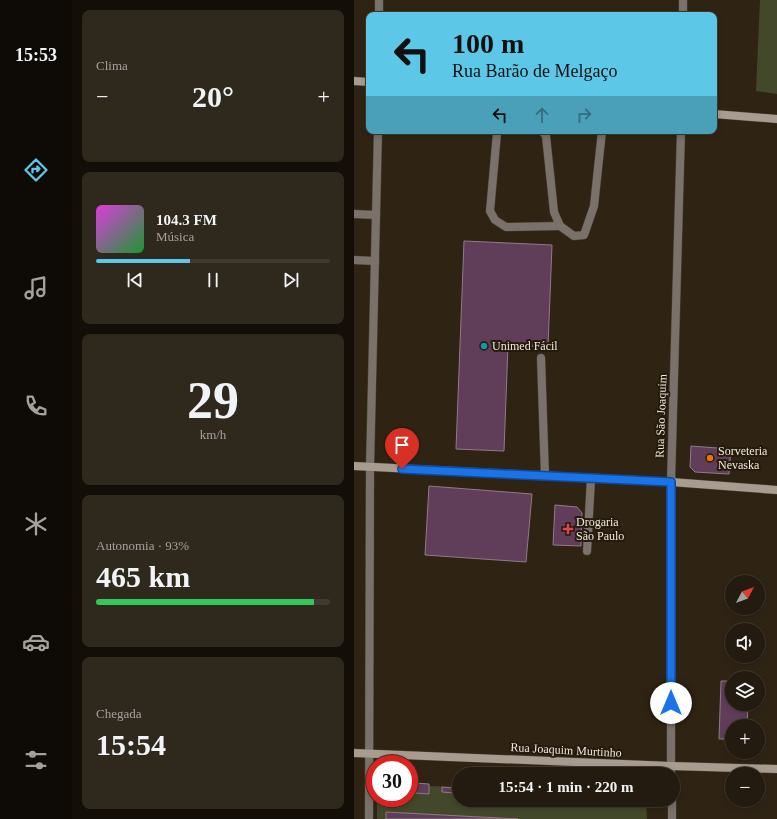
<!DOCTYPE html>
<html lang="pt">
<head>
<meta charset="utf-8">
<style>
  body { margin:0; font-family:Georgia,serif; background:#2f281d; color:#f1f3f6; height:100vh; display:flex; flex-direction:column; font-size:15px; white-space:nowrap }
  * { box-sizing:border-box; margin:0 }
  p { font-size:13px; color:#a3a19e }
  .icon { flex:none; width:22px; height:22px; fill:none; stroke:currentColor; stroke-width:2; stroke-linecap:round; stroke-linejoin:round }
  .map { position:relative; flex:1; overflow:hidden }
  .details { display:flex; flex-direction:column; gap:10px; padding:10px; background:#130f08; width:282px }
  .details>* { flex:none }
  .hud { position:absolute; left:12px; top:12px; width:351px; height:122px; border-radius:8px; box-shadow:0 2px 6px #0003,0 0 0 1px #40392f; background:#5dc7e8; color:#111; overflow:hidden }
  .needle { width:26px; rotate:49deg }
  .fabs { position:absolute; left:371px; top:575px; display:grid; gap:8px }
  .fabs a { display:grid; place-items:center; width:40px; height:40px; border-radius:50%; background:#231b0f; box-shadow:0 2px 6px #0003,0 0 0 1px #40392f; font-size:20px }
  .speed { position:absolute; left:12px; top:755px; display:flex; gap:8px; font-size:20px; font-weight:700; text-align:center }
  .speed>* { display:grid; place-content:center; width:52px; height:52px; border-radius:50%; background:#231b0f; box-shadow:0 2px 6px #0003,0 0 0 1px #40392f; line-height:1 }
  .speed .limit { border:6px solid #d22; background:#fff; color:#111 }
  .pin { position:absolute; display:grid; place-items:center; width:34px; height:34px; color:#fff; margin:-41px -17px; border-radius:50% 50% 50% 0; rotate:-45deg; box-shadow:0 0 4px #0007 }
  .pin .icon { rotate:45deg }
  .me { position:absolute; width:44px; margin:-22px; rotate:0deg; stroke-linejoin:round; filter:drop-shadow(0 0 3px #0008) }
  .turn { display:flex; align-items:center; gap:14px; height:84px; padding:0 20px; font-size:18px }
  .turn .icon { width:52px; height:52px; stroke-width:2.5 }
  .turn b { display:block; font-size:28px; line-height:34px }
  .lanes { display:flex; align-items:center; height:38px; padding:0 20px; background:#0003; justify-content:center; gap:20px; direction:ltr }
  .lanes .off { opacity:.35 }
  .big { font-size:30px; font-weight:700; line-height:1.1 }
  .details .card { flex:1; display:flex; flex-direction:column; justify-content:center; gap:6px; min-width:0; padding:0 14px; border-radius:8px; background:#2f281d }
  .details .dial { align-items:center; gap:0 }
  .dial b { font-size:52px; line-height:1 }
  .song { display:flex; align-items:center; gap:12px }
  .cover { width:48px; height:48px; border-radius:6px; background:linear-gradient(135deg,hsl(300 70% 55%),hsl(130 70% 35%)) }
  .played { height:4px; border-radius:2px; background:linear-gradient(90deg,#5dc7e8 40%,#40392f 40%) }
  .keys { display:flex; justify-content:space-around; direction:ltr }
  .heat { display:flex; justify-content:space-between; align-items:center; font-size:22px; direction:ltr }
  .charge { height:6px; border-radius:3px; background:linear-gradient(90deg,#34c759 93%,#40392f 0) }
  .trip { position:absolute; left:98px; top:767px; width:228px; height:40px; border-radius:20px; background:#231b0f; box-shadow:0 2px 6px #0003,0 0 0 1px #40392f; font-weight:700; line-height:40px; text-align:center }
  main { display:flex; flex:1; min-height:0 }
  .dock { display:flex; flex-direction:column; width:72px; justify-content:space-around; align-items:center; background:#0e0b06; color:#a3a19e }
  .dock .icon { width:28px; height:28px }
  .dock .current { color:#5dc7e8 }
  .dock b { font-size:18px; color:#f1f3f6 }
  .map>svg:first-child { display:block }
  .green { fill:#43482a }
  .building { fill:#603d59; stroke:#8f7c8a }
  .lines { fill:none; stroke-linecap:round; stroke-linejoin:round }
  .lane-casing { stroke:#4a4030; stroke-width:9 }
  .street-casing { stroke:#4a4030; stroke-width:9 }
  .secondary-casing { stroke:#4a4030; stroke-width:9 }
  .lane { stroke:#79716a; stroke-width:8 }
  .street { stroke:#79716a; stroke-width:8 }
  .secondary { stroke:#a89c91; stroke-width:8 }
  .route-casing { stroke:#114b97; stroke-width:10 }
  .route { stroke:#1a73e8; stroke-width:7 }
  .culture-dot { fill:#0f9aa8; stroke:#251a0b; stroke-width:1.5 }
  .food-dot { fill:#e8710a; stroke:#251a0b; stroke-width:1.5 }
  .health-dot { fill:#e0444e; stroke:#251a0b; stroke-width:1.5 }
  .labels { text-anchor:middle; stroke-width:4; stroke-linejoin:round; paint-order:stroke }
  .poi-label { font-size:12px; fill:#f1eadf; stroke:#251a0b; text-anchor:start }
  .street-label { font-size:12px; fill:#f1eadf; stroke:#251a0b }
</style>
</head>
<body>
<main>
<nav class="dock">
<b>15:53</b>
<svg class="icon current" aria-label="directions" viewBox="0 0 24 24"><path d="M12 3l9 9-9 9-9-9zM9 14v-3h6M13 9l2 2-2 2"/></svg>
<svg class="icon" aria-label="music" viewBox="0 0 24 24"><path d="M9 18V5l10-2v13"/><circle cx="6" cy="18" r="3"/><circle cx="16" cy="16" r="3"/></svg>
<svg class="icon" aria-label="phone" viewBox="0 0 24 24"><path d="M5 4h4l2 5-3 2q2 4 5 5l2-3 5 2v4C11 20 4 13 5 4z"/></svg>
<svg class="icon" aria-label="climate" viewBox="0 0 24 24"><path d="M12 3v18M4 7l16 10M4 17L20 7"/></svg>
<svg class="icon" aria-label="car" viewBox="0 0 24 24"><path d="M5 17H2v-5l4-1 3-4h7l3 4 3 1v5h-3M9 17h6M6 11h13"/><circle cx="7" cy="17" r="2"/><circle cx="17" cy="17" r="2"/></svg>
<svg class="icon" aria-label="filters" viewBox="0 0 24 24"><path d="M4 7h16M4 17h16"/><circle cx="9" cy="7" r="2"/><circle cx="15" cy="17" r="2"/></svg>
</nav>
<section class="details">
<div class="card"><p>Clima</p>
<div class="heat"><a>−</a><b class="big">20°</b><a>+</a></div>
</div>
<div class="card">
<div class="song"><i class="cover"></i><div><b>104.3 FM</b><p>Música</p></div></div>
<div class="played"></div>
<div class="keys"><svg class="icon" aria-label="previous" viewBox="0 0 24 24"><path d="M18 5L8 12l10 7zM5 5v14"/></svg><svg class="icon" aria-label="pause" viewBox="0 0 24 24"><path d="M8 5v14M16 5v14"/></svg><svg class="icon" aria-label="next" viewBox="0 0 24 24"><path d="M6 5l10 7-10 7zM19 5v14"/></svg></div>
</div>
<div class="card dial"><b>29</b><p>km/h</p></div>
<div class="card"><p>Autonomia · 93%</p><b class="big">465 km</b><div class="charge"></div></div>
<div class="card"><p>Chegada</p><b class="big">15:54</b></div>
</section>
<div class="map">
<svg width="423" height="819" viewBox="0 0 423 819">
  <rect width="100%" height="100%" fill="#2f2414"/>
  <g class="green">
    <polygon points="406,0 423,0 423,94 402,91"/>
    <polygon points="61,783 75,784 75,786 105,787 105,800 292,800 293,819 23,819 23,798 55,798 55,785 61,786"/>
  </g>
  <g class="building">
    <polygon points="110,241 198,245 194,347 154,345 150,451 102,449"/>
    <polygon points="337,446 377,449 375,474 341,472 336,467"/>
    <polygon points="75,486 178,494 172,562 71,555"/>
    <polygon points="201,505 223,507 228,513 227,546 199,545"/>
    <polygon points="367,681 378,681 378,704 394,704 393,726 378,726 378,739 365,739"/>
    <polygon points="61,783 75,784 75,794 61,793"/>
    <polygon points="88,787 99,788 99,793 88,792"/>
    <polygon points="32,812 164,819 32,819"/>
  </g>
  <g class="lines">
    <g class="lane-casing">
      <g id="lane">
        <polyline points="145,131 143,133 136,211 141,220 152,227 206,226"/>
        <polyline points="188,131 192,136 200,212 206,226 220,236 230,235 240,206 248,131"/>
        <polyline points="0,214 22,215"/>
        <polyline points="0,260 21,261"/>
        <polyline points="187,358 191,476"/>
        <polyline points="233,551 237,478"/>
      </g>
    </g>
    <g class="street-casing">
      <g id="street">
        <polyline points="25,15 25,0"/>
        <polyline points="329,15 329,0"/>
        <polyline points="317,774 317,482 327,131"/>
        <polyline points="318,800 318,819"/>
        <polyline points="15,819 16,467 24,131"/>
      </g>
    </g>
    <g class="secondary-casing">
      <g id="secondary">
        <polyline points="0,81 15,82"/>
        <polyline points="360,114 423,119"/>
        <polyline points="0,466 317,482 423,490"/>
        <polyline points="0,753 317,766 423,769"/>
      </g>
    </g>
    <use href="#lane" class="lane"/>
    <use href="#street" class="street"/>
    <use href="#secondary" class="secondary"/>
  </g>
  <g class="lines">
    <g class="route-casing">
      <polyline id="route" points="48,469 317,482 317,703"/>
    </g>
    <use href="#route" class="route"/>
  </g>
  <circle class="culture-dot" cx="130" cy="346" r="4"/>
  <circle class="food-dot" cx="356" cy="458" r="4"/>
  <path class="health-dot" d="M212 523h4v4h4v4h-4v4h-4v-4h-4v-4h4z"/>
  <g class="labels">
    <g class="poi-label">
      <text x="138" y="350">Unimed Fácil</text>
      <text x="364" y="455">Sorveteria<tspan x="364" dy="14">Nevaska</tspan></text>
      <text x="222" y="526">Drogaria<tspan x="222" dy="14">São Paulo</tspan></text>
    </g>
    <g class="street-label">
      <text transform="translate(307 416) rotate(-88)" y="4">Rua São Joaquim</text>
      <text transform="translate(212 750) rotate(3)" y="4">Rua Joaquim Murtinho</text>
    </g>
  </g>
</svg>
<div class="fabs">
<a><svg class="needle" viewBox="-14 -14 28 28"><path d="M0-13l5 13h-10z" fill="#e53935"/><path d="M0 13l5-13h-10z" fill="#a3a19e"/></svg></a>
<a><svg class="icon" aria-label="sound" viewBox="0 0 24 24"><path d="M4 9h4l5-4v14l-5-4H4zM17 9q2 3 0 6"/></svg></a>
<a><svg class="icon" aria-label="layers" viewBox="0 0 24 24"><path d="M12 4l9 5-9 5-9-5zM3 14l9 5 9-5"/></svg></a>
<a>+</a>
<a>−</a>
</div>
<div class="speed"><div class="limit">30</div></div>
<div class="pin" style="left:48px;top:469px;background:#d93025"><svg class="icon" aria-label="arrive" viewBox="0 0 24 24"><path d="M6 21V4h12l-3 4 3 4H6"/></svg></div>
<svg class="me" style="left:317px;top:703px" viewBox="-20 -20 40 40"><circle r="19" fill="#fff"/><path d="M0-13L10 11 0 6-10 11z" fill="#1a73e8"/></svg>
<div class="trip">15:54 · 1 min · 220 m</div>
<div class="hud">
<div class="turn"><svg class="icon" aria-label="left" viewBox="0 0 24 24"><path d="M17 20v-9H6M10 6l-5 5 5 5"/></svg><div><b>100 m</b>Rua Barão de Melgaço</div></div>
<div class="lanes"><svg class="icon" aria-label="left" viewBox="0 0 24 24"><path d="M17 20v-9H6M10 6l-5 5 5 5"/></svg><svg class="icon off" aria-label="ahead" viewBox="0 0 24 24"><path d="M12 20V5M6 11l6-6 6 6"/></svg><svg class="icon off" aria-label="right" viewBox="0 0 24 24"><path d="M7 20v-9h11M14 6l5 5-5 5"/></svg></div>
</div>
</div>
</main>
</body>
</html>
